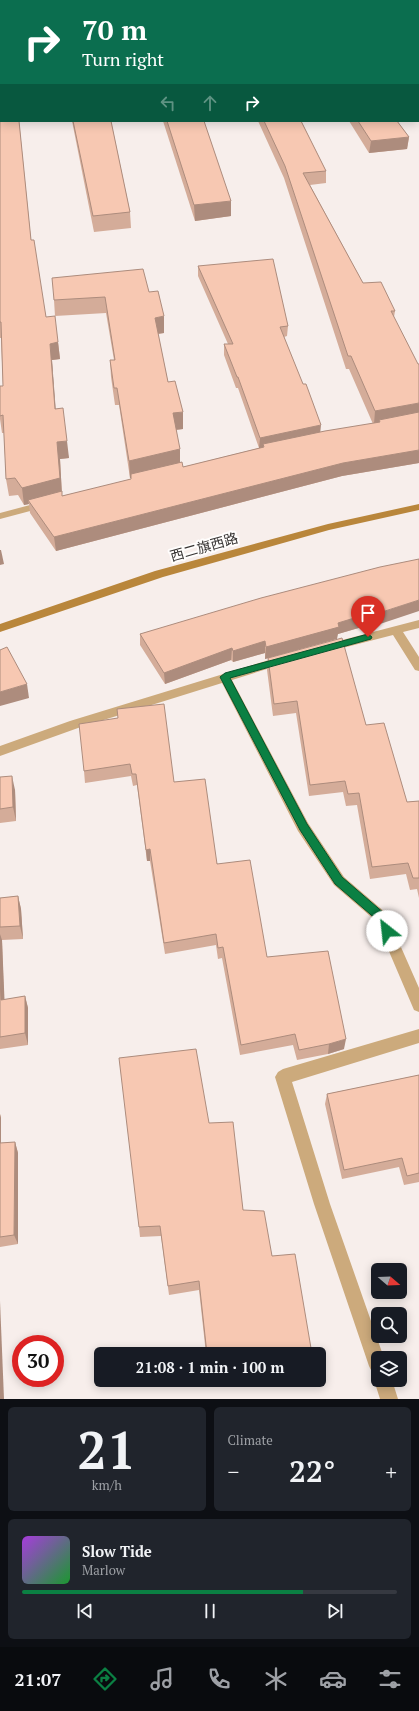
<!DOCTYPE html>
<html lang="en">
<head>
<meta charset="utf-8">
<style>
  body { margin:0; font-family:"PT Serif","Noto Sans SC",serif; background:#20242c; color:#f1f3f6; height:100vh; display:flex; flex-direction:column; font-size:15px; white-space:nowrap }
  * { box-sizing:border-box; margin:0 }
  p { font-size:13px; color:#9ea1a6 }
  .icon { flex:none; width:22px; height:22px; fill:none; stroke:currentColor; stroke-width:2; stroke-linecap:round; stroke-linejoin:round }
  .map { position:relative; height:1399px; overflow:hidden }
  .details { display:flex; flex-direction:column; gap:8px; padding:8px; background:#0d0f14; flex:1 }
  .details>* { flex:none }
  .hud { position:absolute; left:0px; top:0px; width:419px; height:122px; box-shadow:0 2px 10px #0003; background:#0b6e4f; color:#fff; overflow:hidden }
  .needle { width:26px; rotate:109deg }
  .buttons { position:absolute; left:371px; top:1263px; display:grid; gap:8px }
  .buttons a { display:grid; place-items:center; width:36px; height:36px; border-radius:6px; background:#171b24; box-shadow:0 2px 10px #0003; font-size:20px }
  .speed { position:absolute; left:12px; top:1335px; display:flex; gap:8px; font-size:20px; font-weight:700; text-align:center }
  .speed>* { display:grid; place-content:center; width:52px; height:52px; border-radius:50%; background:#171b24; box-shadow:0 2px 10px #0003; line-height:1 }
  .speed .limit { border:6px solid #d22; background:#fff; color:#111 }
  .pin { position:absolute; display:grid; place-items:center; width:34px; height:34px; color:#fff; margin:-41px -17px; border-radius:50% 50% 50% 0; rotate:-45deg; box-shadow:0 0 4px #0007 }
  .pin .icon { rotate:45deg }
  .me { position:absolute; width:44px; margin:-22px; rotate:331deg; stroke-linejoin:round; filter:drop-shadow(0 0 3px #0008) }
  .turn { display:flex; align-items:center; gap:14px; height:84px; padding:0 16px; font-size:18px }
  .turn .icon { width:52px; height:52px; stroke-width:2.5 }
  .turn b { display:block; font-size:28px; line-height:34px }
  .lanes { display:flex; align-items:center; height:38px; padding:0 16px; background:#0003; justify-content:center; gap:20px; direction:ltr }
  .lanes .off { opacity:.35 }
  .big { font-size:30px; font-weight:800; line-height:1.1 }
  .details .widget { flex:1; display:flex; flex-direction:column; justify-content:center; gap:6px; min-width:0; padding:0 14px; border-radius:6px; background:#20242c }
  .details .dial { align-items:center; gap:0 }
  .dial b { font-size:52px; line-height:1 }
  .song { display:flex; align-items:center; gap:12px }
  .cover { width:48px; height:48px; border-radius:6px; background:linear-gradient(135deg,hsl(280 70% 55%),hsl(130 70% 35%)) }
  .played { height:4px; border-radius:2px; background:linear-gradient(90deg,#0b8043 75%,#363941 75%) }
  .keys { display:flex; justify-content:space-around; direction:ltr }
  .heat { display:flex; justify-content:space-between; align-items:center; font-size:22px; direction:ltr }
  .details .tiles { flex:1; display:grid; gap:8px; grid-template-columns:1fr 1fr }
  .widget:last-child { grid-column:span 2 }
  .trip { position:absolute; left:94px; top:1347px; width:232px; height:40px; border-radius:6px; background:#171b24; box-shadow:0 2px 10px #0003; font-weight:800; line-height:40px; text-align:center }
  .tab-bar { display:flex; height:64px; justify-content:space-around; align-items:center; background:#090b0e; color:#9ea1a6 }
  .tab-bar .icon { width:28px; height:28px }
  .tab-bar .current { color:#0b8043 }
  .tab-bar b { font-size:18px; color:#f1f3f6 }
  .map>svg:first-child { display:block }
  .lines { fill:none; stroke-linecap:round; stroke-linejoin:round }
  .street { fill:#ccaa7c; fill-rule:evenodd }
  .secondary { fill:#b9863b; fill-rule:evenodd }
  .wall { fill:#d4ac99 }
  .shaded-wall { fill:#ad8c7d }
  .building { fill:#f7c8b2; stroke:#ad8c7d }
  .route { fill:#0b8043; stroke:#07532c }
  .labels { text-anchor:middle; stroke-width:4; stroke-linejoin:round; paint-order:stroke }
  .street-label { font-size:14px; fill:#373433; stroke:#fffdfc }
</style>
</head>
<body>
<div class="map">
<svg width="419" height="1399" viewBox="0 0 419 1399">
  <rect width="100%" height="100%" fill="#f7eeeb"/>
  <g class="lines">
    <g class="street">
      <rect x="418" y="78" width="1" height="4"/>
      <rect x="0" y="89" width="1" height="4"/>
      <polygon points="45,501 49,502 50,504 49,506 0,519 0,513"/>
      <polygon points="419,620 419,628 403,632 419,657 419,671 415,670 393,635 327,652 323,651 321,648 323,645 327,644"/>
      <polygon points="282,656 286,657 288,660 286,663 232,680 308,823 344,877 386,913 419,988 419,1012 414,1010 376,921 334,885 298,831 222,683 78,728 0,756 0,746 70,721"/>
      <polygon points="419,1029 419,1043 292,1082 330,1204 384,1358 378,1358 378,1380 392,1380 398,1399 380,1399 374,1380 376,1374 372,1372 369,1366 314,1204 275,1077 278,1072 283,1069"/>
    </g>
    <polygon class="secondary" points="419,504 419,510 329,530 163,577 0,632 0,624 155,571 328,524"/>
  </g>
  <g class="wall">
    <polygon points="272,0 346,0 347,1 273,1"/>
    <polygon points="0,94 1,121 19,121 31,240 46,317 58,342 60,359 52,360 55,409 69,458 60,459 62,496 131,480 131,478 130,478 119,405 115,405 111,377 110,360 114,360 106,313 55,316 54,300 149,292 164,333 158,334 168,382 183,429 176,430 180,462 183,467 259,448 238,388 236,388 224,355 224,344 228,344 198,276 198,266 288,326 287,336 284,337 320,432 373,424 349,369 346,369 284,178 258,121 301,121 326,171 326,183 310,185 363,283 395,311 394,317 419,463 342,476 56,551 30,513 29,504 24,505 18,495 9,496 6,479 4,433 2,433 0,419 0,386 3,386 1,338 0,338"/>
    <polygon points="72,121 111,121 130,212 131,228 94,232"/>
    <polygon points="163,121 204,121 231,216 195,221"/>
    <polygon points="349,121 397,121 409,137 407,149 369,153"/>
    <polygon points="419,559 380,624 379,622 338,634 265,659 265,653 233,662 231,660 165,684 140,645 140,634"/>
    <polygon points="268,658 366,725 407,802 419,801 419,898 417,889 410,890 406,874 370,879 357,805 346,806 343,792 309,796 296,713 273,716 267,670"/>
    <polygon points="117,718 174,782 267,957 344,1049 328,1054 297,1060 293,1045 240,1055 222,958 218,959 216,945 165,954 150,861 147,861 137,785 133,786 131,776 85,783 84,771"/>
    <polygon points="0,777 15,790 16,821 0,823"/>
    <polygon points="18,896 21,909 23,939 2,940 4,1000 25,996 28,1008 28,1045 0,1049 0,898"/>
    <polygon points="419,1075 419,1182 404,1185 399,1167 342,1179 325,1104 327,1094"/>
    <polygon points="0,1114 1,1118 1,1143 15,1142 18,1153 18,1244 0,1247"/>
    <polygon points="209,1123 243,1210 272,1256 312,1354 206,1354 199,1290 169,1295 161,1236 140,1237 139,1227"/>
    <polygon points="209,1380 272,1380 209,1385"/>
  </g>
  <g class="shaded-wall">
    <polygon points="409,137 407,149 369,153 371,141"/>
    <polygon points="231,201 231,216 195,221 194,205"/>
    <polygon points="164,316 164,333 156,334 155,318"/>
    <polygon points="58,342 60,359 52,360 57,426 55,409 50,344"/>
    <polygon points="419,403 419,414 379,420 379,423 374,424 375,411"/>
    <polygon points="183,412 183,429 174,430 173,413"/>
    <polygon points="321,425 320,435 263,444 263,448 259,448 260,438"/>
    <polygon points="67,441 69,458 60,459 62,495 28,500 29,504 24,505 22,488 57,442"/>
    <polygon points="180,449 180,466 131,474 131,478 130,478 129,461"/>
    <polygon points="419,450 419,463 342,476 56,551 54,537 343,463"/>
    <polygon points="0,550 1,550 4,564 0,565"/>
    <polygon points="419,600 419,611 380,624 382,612"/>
    <polygon points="380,610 379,622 338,634 337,639 265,659 266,647 338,623"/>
    <polygon points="265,641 265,653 233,662 233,651"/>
    <polygon points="232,648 231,660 165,684 164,673"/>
    <polygon points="27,684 29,698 0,706 0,692"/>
    <polygon points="12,776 15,790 16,821 13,807"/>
    <polygon points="150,849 150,861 147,861 146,850"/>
    <polygon points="18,896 21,909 23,939 20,926"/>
    <polygon points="0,934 2,940 5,1012 1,1000 0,977"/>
    <polygon points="25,996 28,1008 28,1045 25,1033"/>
    <polygon points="346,1039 344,1049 328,1054 329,1044"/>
    <polygon points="0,1114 1,1118 1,1154 0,1151"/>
    <polygon points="15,1142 18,1153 18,1244 14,1235"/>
    <polygon points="0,1301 4,1399 0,1399"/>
  </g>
  <g class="building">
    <polygon points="65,0 240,0 241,1 65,1"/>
    <polygon points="280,0 346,0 347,1 281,1"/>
    <polygon points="0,94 1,94 1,121 19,121 31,240 34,240 46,317 55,316 58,342 50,344 55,409 63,408 67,441 57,442 60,478 22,488 15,478 6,479 3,415 0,416 0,386 3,386 1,322 0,322"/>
    <polygon points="73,121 111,121 130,212 93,216"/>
    <polygon points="167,121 204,121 231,201 194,205"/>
    <polygon points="264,121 301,121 326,171 303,173 363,283 381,282 395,311 391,311 418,364 419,364 419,403 375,411 351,356 348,356 285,166"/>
    <polygon points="358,121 397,121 409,137 371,141"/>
    <polygon points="273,259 288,326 280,327 303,384 306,384 321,425 260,438 238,377 237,377 224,344 233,344 198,266"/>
    <polygon points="143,269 149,292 158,291 164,316 155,318 168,382 175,381 183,412 173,413 180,449 129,461 117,388 114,388 110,360 115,360 105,297 54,300 52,278"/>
    <polygon points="419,412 419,450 343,463 54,537 28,500 62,491 62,496 131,479 131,474 182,462 183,467 264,447 263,444 325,431 380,422 379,420"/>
    <polygon points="419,559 419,600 382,612 380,610 338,623 339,627 266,647 265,641 233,651 232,648 164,673 140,634 261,598 380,567"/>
    <polygon points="342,638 366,725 384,723 407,802 419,801 419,878 413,878 408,863 372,867 359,793 348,794 345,781 310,785 297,701 274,704 268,658"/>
    <polygon points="7,647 27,684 0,692 0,650"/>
    <polygon points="164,704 174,782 205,779 217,864 250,860 267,957 328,951 346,1039 329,1044 299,1050 295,1034 241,1045 223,947 218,948 216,934 164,943 150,849 146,850 136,774 132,774 130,764 84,771 79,724 118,718 117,709"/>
    <polygon points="12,776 13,807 0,809 0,777"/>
    <polygon points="18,896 20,926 0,927 0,898"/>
    <polygon points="0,977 1,1000 25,996 25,1033 0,1037"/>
    <polygon points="196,1049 209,1123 233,1122 243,1210 264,1211 272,1256 295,1254 312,1354 207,1354 199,1281 168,1286 160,1226 139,1227 119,1058"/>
    <polygon points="419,1075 419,1173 407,1176 402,1158 344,1170 327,1094"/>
    <polygon points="15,1142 14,1235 0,1237 0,1143"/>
  </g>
  <polygon class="route" points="368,634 372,637 371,639 230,678 307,824 342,877 385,914 393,931 391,935 387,936 383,935 377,920 335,884 300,830 220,677 225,673"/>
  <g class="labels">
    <g class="street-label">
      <text transform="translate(204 547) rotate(-16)" y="5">西二旗西路</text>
    </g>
  </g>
</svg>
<div class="buttons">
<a><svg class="needle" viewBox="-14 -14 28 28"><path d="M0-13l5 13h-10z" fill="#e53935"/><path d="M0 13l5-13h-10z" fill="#9ea1a6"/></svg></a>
<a><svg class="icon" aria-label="search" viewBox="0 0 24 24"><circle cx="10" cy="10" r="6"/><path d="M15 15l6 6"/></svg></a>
<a><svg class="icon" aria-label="layers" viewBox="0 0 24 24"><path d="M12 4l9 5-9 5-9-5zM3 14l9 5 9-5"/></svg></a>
</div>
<div class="speed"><div class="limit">30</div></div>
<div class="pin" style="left:368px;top:637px;background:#d93025"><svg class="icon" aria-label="arrive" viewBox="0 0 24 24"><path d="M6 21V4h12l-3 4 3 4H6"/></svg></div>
<svg class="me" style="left:387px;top:931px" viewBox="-20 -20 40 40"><circle r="19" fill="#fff"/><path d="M0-13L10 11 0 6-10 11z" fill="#0b8043"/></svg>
<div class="trip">21:08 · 1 min · 100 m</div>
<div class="hud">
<div class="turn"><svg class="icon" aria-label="right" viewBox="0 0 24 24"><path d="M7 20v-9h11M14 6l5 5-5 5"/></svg><div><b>70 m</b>Turn right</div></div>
<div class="lanes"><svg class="icon off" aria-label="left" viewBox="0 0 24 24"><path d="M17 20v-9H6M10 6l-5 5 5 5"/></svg><svg class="icon off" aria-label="ahead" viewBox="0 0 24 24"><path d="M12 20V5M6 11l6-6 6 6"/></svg><svg class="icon" aria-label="right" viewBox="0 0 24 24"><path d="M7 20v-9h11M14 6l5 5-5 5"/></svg></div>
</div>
</div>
<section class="details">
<div class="tiles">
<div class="widget dial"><b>21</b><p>km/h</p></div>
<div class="widget"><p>Climate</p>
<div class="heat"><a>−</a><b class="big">22°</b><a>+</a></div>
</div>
<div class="widget">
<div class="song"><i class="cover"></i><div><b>Slow Tide</b><p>Marlow</p></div></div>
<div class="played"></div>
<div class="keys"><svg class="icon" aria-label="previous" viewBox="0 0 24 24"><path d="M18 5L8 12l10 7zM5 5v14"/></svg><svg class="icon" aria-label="pause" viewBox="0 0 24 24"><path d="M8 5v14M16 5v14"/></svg><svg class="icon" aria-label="next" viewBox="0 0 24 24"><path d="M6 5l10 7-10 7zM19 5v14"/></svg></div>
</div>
</div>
</section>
<nav class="tab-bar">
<b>21:07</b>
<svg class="icon current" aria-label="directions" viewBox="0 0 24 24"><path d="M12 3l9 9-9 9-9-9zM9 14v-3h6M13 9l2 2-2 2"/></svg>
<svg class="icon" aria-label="music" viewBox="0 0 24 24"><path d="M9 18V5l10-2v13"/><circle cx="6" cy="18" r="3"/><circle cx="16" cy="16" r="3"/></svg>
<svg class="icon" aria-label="phone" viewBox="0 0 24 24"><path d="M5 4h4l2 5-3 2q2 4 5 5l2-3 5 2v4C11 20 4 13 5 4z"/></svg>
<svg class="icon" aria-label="climate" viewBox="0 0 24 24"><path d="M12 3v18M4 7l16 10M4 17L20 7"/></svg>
<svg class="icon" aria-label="car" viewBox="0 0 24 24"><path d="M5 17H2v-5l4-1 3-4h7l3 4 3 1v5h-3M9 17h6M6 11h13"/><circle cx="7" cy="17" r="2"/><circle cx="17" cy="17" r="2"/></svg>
<svg class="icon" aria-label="filters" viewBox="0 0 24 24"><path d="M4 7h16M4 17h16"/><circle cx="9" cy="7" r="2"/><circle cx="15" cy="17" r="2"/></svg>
</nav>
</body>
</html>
